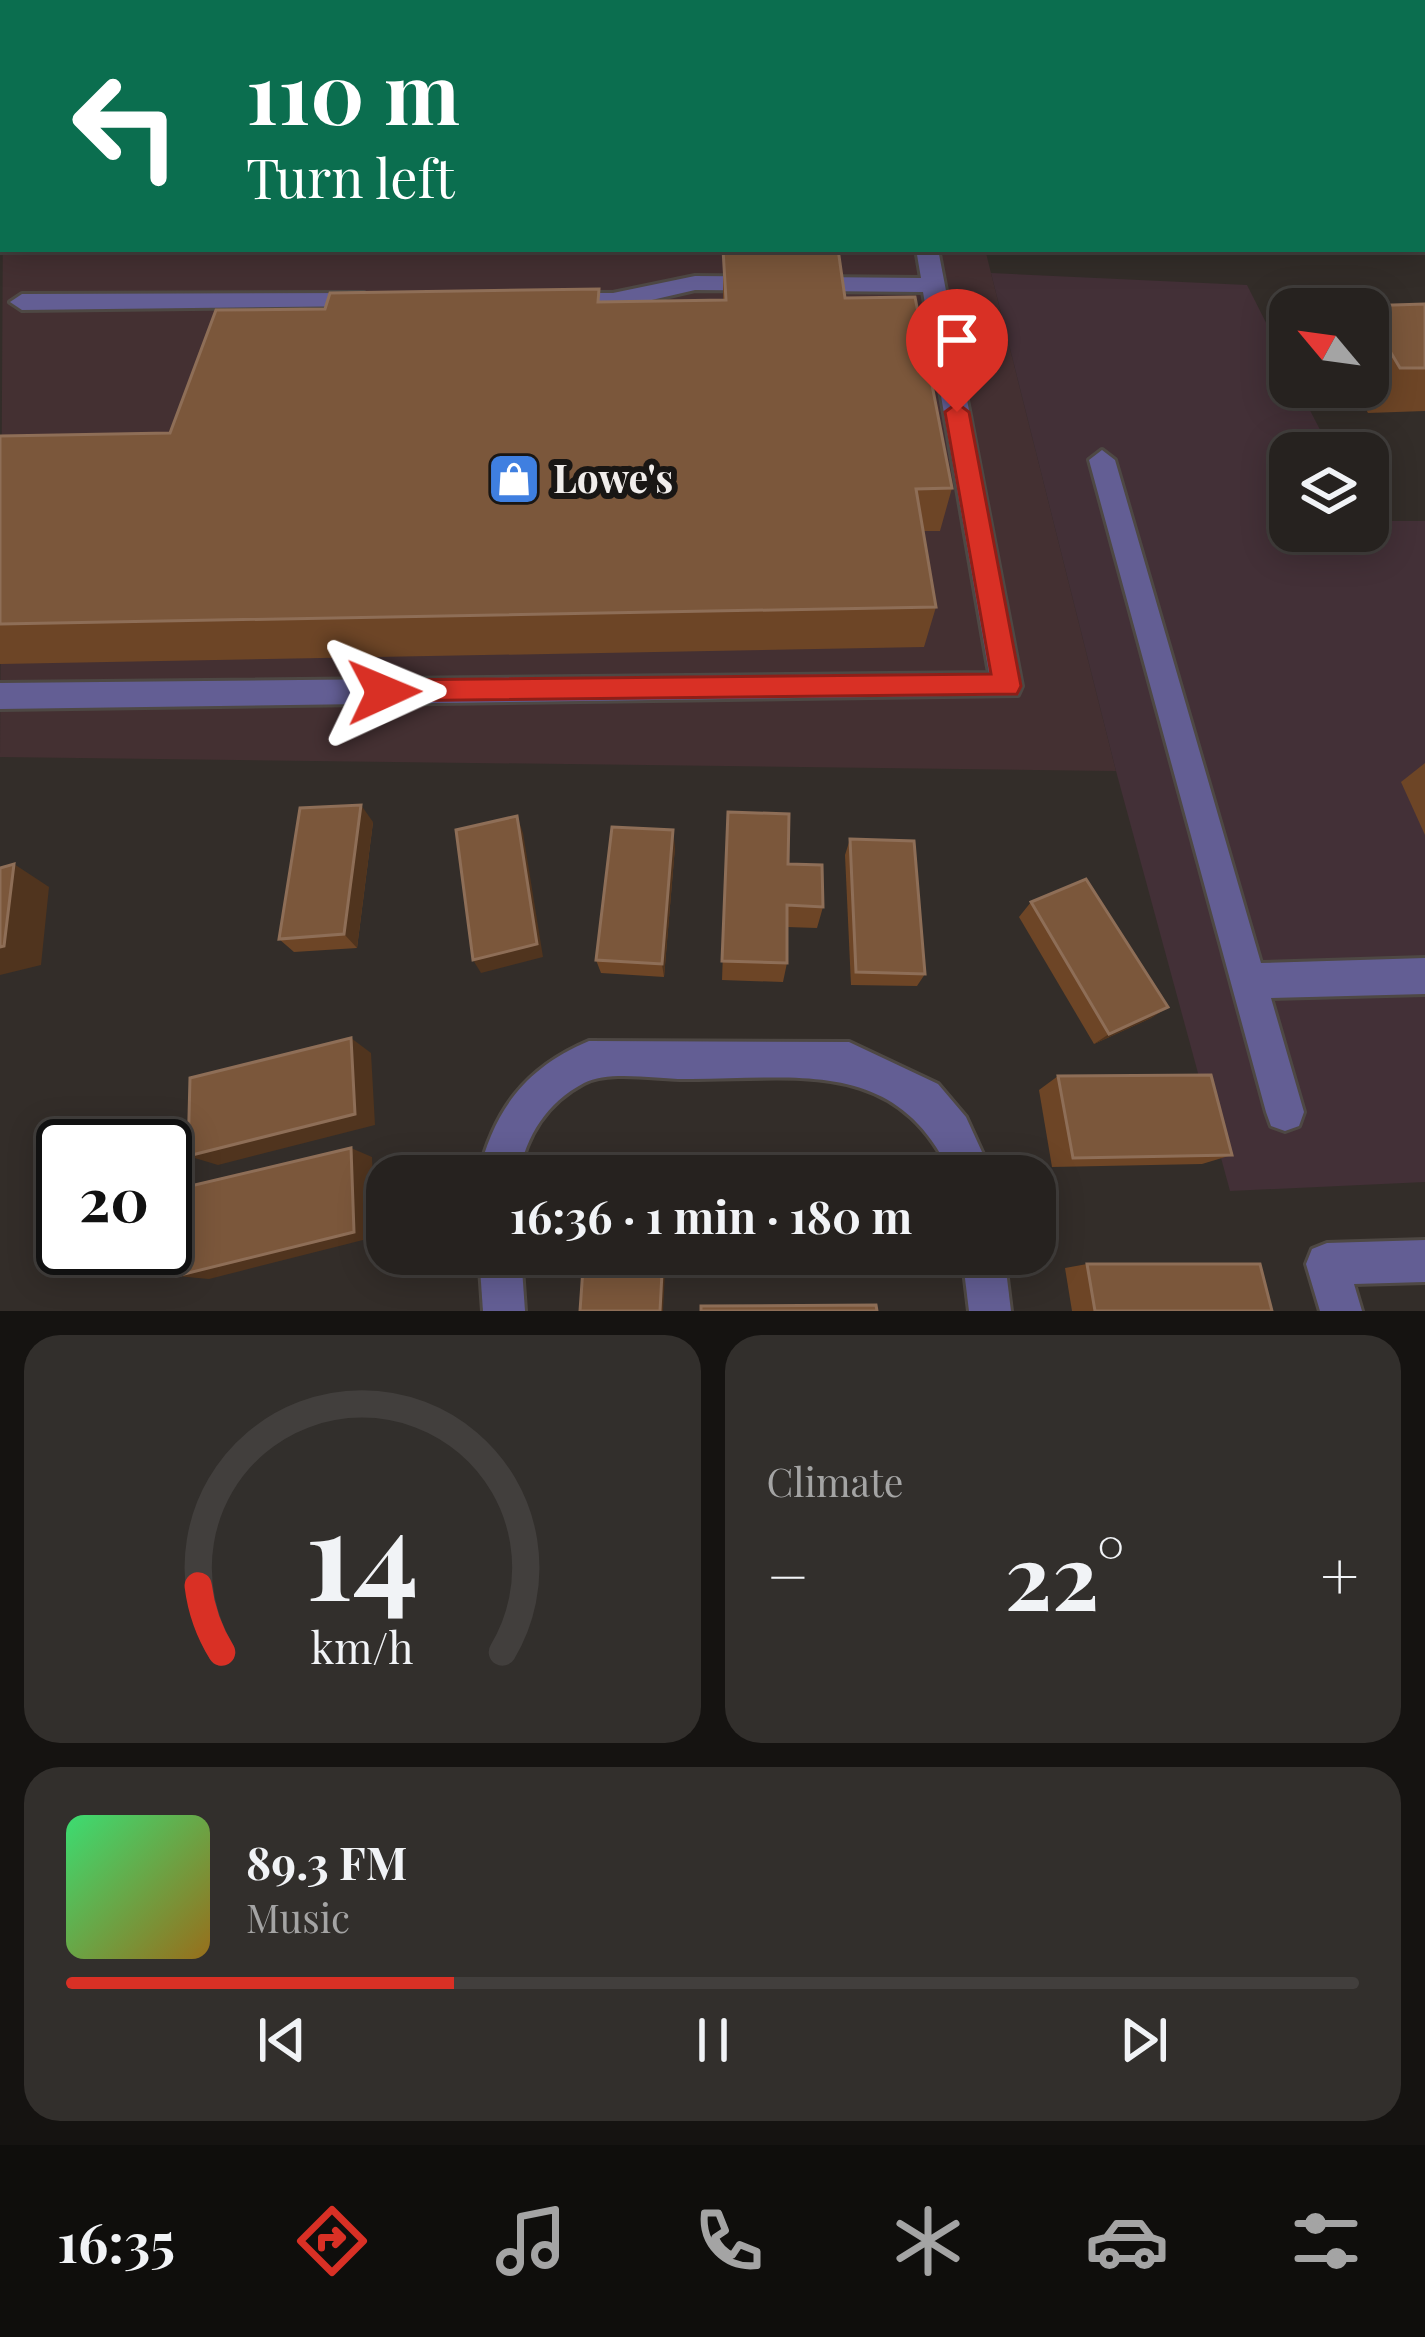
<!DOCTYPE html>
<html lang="en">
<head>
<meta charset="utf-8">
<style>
  body { margin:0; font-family:"Playfair Display",serif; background:#322f2c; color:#f1f3f6; height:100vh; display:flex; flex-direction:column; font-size:45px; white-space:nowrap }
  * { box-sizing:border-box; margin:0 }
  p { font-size:39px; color:#a4a4a4 }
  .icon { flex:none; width:66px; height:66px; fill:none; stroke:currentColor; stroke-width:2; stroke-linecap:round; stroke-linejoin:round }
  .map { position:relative; height:1311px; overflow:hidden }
  .panel { display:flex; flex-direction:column; gap:24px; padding:24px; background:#151311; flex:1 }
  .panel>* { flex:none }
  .guide { position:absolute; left:0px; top:0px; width:1425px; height:252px; box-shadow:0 6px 30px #0003,0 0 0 3px #423f3d; background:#0b6e4f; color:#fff; overflow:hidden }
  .needle { width:78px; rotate:299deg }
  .buttons { position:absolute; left:1269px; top:288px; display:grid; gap:24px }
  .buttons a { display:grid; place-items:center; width:120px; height:120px; border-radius:24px; background:#26221f; box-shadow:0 6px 30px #0003,0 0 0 3px #423f3d; font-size:60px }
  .speed { position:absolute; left:36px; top:1119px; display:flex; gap:24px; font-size:60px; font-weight:700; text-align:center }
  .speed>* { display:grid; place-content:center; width:156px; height:156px; border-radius:50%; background:#26221f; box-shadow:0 6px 30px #0003,0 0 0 3px #423f3d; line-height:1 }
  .speed .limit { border:6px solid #111; border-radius:18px; background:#fff; color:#111 }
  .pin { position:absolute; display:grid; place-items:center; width:102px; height:102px; color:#fff; margin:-123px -51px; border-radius:50% 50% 50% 0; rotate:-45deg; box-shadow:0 0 12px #0007 }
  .pin .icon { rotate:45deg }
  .me { position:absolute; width:132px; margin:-66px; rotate:89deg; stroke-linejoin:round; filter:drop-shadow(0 0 9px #0008) }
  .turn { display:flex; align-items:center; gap:42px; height:252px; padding:0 48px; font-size:54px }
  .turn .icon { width:156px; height:156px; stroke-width:2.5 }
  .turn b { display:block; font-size:84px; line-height:102px }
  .big { font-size:90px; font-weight:700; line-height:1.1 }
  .panel .widget { flex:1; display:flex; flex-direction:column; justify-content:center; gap:18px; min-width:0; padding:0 42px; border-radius:36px; background:#322f2c }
  .panel .dial { align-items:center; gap:0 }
  .dial svg { height:312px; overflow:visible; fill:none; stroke:#423f3d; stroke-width:7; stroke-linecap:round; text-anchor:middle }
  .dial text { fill:#f1f3f6; stroke:none }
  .song { display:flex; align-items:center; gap:36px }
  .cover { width:144px; height:144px; border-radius:18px; background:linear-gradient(135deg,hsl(140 70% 55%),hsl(40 70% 35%)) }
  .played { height:12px; border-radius:6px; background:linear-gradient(90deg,#d93025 30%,#423f3d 30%) }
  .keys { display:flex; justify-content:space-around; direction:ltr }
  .heat { display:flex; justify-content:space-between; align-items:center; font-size:66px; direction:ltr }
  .panel .tiles { flex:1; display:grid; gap:24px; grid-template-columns:1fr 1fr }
  .widget:last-child { grid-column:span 2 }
  .trip { position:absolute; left:366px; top:1155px; width:690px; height:120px; border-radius:36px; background:#26221f; box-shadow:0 6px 30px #0003,0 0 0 3px #423f3d; font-weight:700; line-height:120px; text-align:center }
  .menu { display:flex; height:192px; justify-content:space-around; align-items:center; background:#0f0e0c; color:#a4a4a4 }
  .menu .icon { width:84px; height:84px }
  .menu .selected { color:#d93025 }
  .menu b { font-size:54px; color:#f1f3f6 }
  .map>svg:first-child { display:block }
  .commercial { fill:#443032 }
  .industrial { fill:#433037 }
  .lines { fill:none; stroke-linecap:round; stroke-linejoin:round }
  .minor-casing { stroke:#4e4844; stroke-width:6 }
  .highway-casing { stroke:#4e4844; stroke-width:6 }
  .minor { fill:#635e94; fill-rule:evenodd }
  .highway { fill:#aea8f7; fill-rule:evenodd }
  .wall { fill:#6d4526 }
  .shaded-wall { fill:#50341e }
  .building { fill:#7b573b; stroke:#8e6e57; stroke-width:3 }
  .route { fill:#d93025; stroke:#8d1f18; stroke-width:3 }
  .labels { text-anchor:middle; stroke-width:12; stroke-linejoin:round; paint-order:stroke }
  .poi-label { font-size:39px; font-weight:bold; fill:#f1edeb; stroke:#191614; text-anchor:start }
</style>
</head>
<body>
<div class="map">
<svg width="1425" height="1311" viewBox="0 0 1425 1311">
  <rect width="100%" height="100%" fill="#332d29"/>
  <polygon class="commercial" points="3,209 3,249 985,249 1116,771 0,757"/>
  <polygon class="industrial" points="991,273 1247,285 1290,370 1290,387 1298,387 1332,453 1290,453 1290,531 1368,531 1368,521 1425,521 1425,1182 1230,1191 1116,771"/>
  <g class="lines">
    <g class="minor-casing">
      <g id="minor">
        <polygon points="1048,0 1095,0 1093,3"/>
        <rect x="1422" y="147" width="3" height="12"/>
        <polygon points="3,163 3,176 0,177 0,164"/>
        <polygon points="916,249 938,249 1022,686 1018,695 0,709 0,683 989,673 923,292 695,290 613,309 562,309 550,301 562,293 613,293 695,276 921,278"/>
        <polygon points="364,293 376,301 372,306 22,310 10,302 22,294"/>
        <polygon points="1102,450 1115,460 1261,963 1425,958 1425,994 1271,998 1304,1112 1299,1126 1285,1131 1271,1126 1266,1112 1089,460"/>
        <path d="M 589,1041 L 849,1042 L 938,1084 L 966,1117 L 993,1176 L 952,1176 C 897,1055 796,1080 684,1079 C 657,1079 608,1070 584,1083 C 546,1103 527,1135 518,1176 L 478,1176 C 494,1110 525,1068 589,1041 Z"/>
        <polygon points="1425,1240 1425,1282 1354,1284 1362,1311 1320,1311 1306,1264 1312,1249 1327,1243"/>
        <polygon points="479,1254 521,1254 525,1311 483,1311"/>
        <polygon points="962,1254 1004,1254 1011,1311 969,1311"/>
      </g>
    </g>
    <g class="highway-casing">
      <polygon id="highway" points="3,79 3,94 0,95 0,80"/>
    </g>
    <use href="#minor" class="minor"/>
    <use href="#highway" class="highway"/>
  </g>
  <g class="wall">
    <polygon points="1283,0 1387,0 1389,3 1287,3"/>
    <polygon points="723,249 845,298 952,488 940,531 923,531 936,607 924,647 0,664 0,436 170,433 600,302 723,300"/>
    <polygon points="1425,304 1425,411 1368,413 1354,387 1368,387 1368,309 1361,309 1363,306"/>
    <polygon points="1425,763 1425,835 1401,782"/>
    <polygon points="728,812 788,864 823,907 817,928 787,927 787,963 783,982 722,980"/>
    <polygon points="373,822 357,948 294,952 279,939"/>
    <polygon points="850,839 925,974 917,986 851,985 845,855"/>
    <polygon points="675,847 664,977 601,973 596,960"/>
    <polygon points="1031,902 1168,1007 1151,1018 1094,1044 1019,917"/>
    <polygon points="1058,1076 1232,1155 1202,1164 1052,1167 1039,1090"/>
    <polygon points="1087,1264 1272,1311 1072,1311 1065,1268"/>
    <polygon points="700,1273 873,1273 863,1276 700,1276"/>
  </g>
  <g class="shaded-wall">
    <polygon points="1316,0 1349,0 1346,0 1344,3 1315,3"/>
    <polygon points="361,805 373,822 357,948 344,934"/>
    <polygon points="517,816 523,833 543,957 481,973 473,960"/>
    <polygon points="673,830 675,847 664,977 662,964"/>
    <polygon points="14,864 49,887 41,965 0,975 0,947"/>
    <polygon points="1168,1007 1151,1018 1094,1044 1109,1034"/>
    <polygon points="351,1038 371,1053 375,1125 218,1165 188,1156"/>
    <polygon points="351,1148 372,1157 375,1237 209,1279 176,1276"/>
    <polygon points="663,1254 666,1254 663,1311 660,1311"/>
  </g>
  <g class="building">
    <polygon points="1346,0 1387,0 1389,3 1348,3"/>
    <polygon points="723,249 838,249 845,298 915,297 952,488 916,489 936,607 0,624 0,436 170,433 216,310 325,309 330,293 599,289 598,302 726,300"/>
    <polygon points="1425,304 1425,368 1400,368 1368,314 1368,309 1365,309 1363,306"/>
    <polygon points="361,805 344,934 279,939 300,808"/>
    <polygon points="728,812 789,814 788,864 822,865 823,907 787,905 787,963 722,961"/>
    <polygon points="517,816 537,944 473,960 456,830"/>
    <polygon points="612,827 673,830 662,964 596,960"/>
    <polygon points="850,839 914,841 925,974 856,972"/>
    <polygon points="14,864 4,946 0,947 0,868"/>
    <polygon points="1086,879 1168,1007 1109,1034 1031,902"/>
    <polygon points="351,1038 355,1114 188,1156 190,1078"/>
    <polygon points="1211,1075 1232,1155 1073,1158 1058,1076"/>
    <polygon points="351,1148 354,1232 176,1276 182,1188"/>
    <polygon points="584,1254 663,1254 660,1311 580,1311"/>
    <polygon points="700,1254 872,1254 873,1273 700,1273"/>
    <polygon points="1087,1264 1260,1264 1272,1311 1095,1311"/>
    <polygon points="876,1305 877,1311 701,1311 701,1306"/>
  </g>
  <polygon class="route" points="957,403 969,412 1021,686 1017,694 374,701 370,692 384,680 991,674 945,412"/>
  <defs>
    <g id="shop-square" transform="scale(2.7)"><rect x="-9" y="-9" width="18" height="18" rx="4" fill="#3f7fe0" stroke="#191614"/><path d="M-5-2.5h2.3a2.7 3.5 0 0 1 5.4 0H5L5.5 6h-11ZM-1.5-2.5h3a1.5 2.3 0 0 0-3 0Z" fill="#fff"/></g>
  </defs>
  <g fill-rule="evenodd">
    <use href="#shop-square" x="514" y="479"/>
  </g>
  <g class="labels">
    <g class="poi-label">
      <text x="553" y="493">Lowe's</text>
    </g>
  </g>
</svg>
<div class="buttons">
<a><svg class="needle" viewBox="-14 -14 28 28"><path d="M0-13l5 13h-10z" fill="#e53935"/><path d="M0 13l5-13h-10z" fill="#a4a4a4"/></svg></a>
<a><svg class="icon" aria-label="layers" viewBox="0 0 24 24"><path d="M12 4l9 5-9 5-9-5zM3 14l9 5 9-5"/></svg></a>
</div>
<div class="speed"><div class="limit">20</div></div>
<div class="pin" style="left:957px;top:412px;background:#d93025"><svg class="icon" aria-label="arrive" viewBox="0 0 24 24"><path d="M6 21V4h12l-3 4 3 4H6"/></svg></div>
<svg class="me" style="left:384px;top:692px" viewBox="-20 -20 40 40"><path d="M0-17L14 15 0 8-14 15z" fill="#d93025" stroke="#fff" stroke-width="4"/></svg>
<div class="trip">16:36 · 1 min · 180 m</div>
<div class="guide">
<div class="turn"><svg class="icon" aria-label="left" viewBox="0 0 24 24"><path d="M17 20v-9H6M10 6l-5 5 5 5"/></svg><div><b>110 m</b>Turn left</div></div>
</div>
</div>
<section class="panel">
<div class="tiles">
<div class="widget dial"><svg viewBox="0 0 100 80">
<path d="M14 69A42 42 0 1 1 86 69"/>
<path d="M14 69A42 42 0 0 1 8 52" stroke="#d93025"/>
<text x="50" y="56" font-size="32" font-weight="700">14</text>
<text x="50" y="72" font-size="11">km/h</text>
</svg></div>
<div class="widget"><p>Climate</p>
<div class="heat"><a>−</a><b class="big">22°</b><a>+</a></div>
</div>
<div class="widget">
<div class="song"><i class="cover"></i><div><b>89.3 FM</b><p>Music</p></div></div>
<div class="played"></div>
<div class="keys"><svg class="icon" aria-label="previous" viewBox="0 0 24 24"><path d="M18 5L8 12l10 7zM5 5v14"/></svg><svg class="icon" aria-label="pause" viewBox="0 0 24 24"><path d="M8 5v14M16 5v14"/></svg><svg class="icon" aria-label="next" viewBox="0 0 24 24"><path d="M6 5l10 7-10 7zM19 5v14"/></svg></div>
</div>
</div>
</section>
<nav class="menu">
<b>16:35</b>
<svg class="icon selected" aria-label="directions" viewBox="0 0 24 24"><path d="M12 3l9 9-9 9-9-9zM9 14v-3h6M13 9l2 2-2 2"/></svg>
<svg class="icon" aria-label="music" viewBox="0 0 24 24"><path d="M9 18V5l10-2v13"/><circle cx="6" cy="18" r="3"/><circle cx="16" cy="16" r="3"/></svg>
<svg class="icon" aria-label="phone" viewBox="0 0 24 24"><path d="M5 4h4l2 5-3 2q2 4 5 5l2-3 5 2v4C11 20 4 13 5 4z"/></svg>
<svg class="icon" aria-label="climate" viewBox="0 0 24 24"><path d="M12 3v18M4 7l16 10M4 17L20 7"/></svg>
<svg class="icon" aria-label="car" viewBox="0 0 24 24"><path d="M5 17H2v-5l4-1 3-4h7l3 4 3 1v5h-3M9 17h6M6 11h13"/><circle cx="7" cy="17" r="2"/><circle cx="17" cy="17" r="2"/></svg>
<svg class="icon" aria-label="filters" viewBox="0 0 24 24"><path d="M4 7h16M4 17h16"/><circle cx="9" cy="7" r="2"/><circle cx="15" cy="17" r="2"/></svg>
</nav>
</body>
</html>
